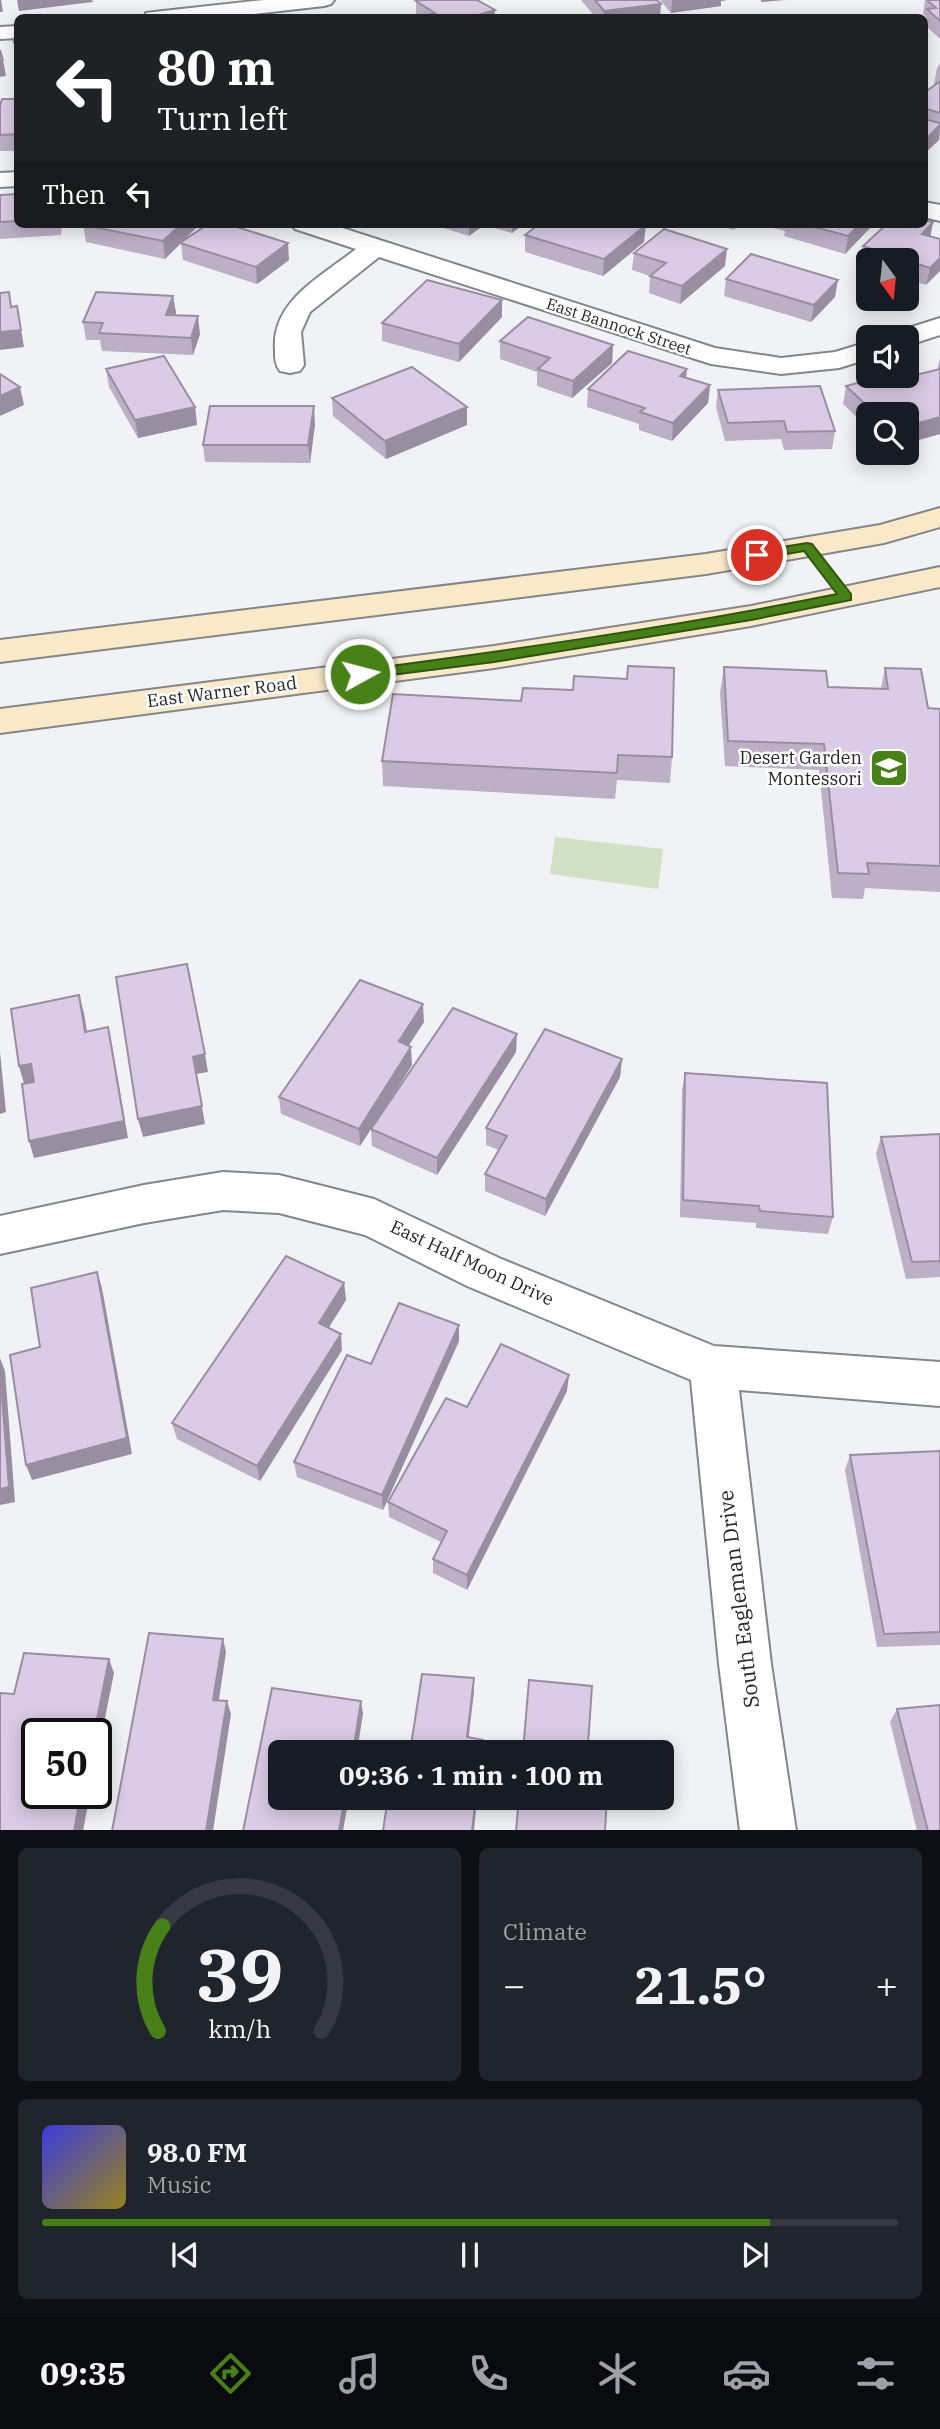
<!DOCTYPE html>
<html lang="en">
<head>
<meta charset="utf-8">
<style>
  body { margin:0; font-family:"IBM Plex Serif",serif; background:#20242c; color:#f1f3f6; height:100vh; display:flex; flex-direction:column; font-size:26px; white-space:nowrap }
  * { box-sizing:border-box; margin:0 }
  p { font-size:23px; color:#9ea1a6 }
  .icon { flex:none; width:38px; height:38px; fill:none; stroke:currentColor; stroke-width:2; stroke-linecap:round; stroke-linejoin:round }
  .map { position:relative; height:1830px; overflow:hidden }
  .side { display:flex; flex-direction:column; gap:18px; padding:18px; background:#0d0f14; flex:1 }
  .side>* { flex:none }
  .banner { position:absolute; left:14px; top:14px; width:914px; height:214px; border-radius:10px; box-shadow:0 4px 18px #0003; background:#202124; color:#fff; overflow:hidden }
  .needle { width:46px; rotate:165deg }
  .fabs { position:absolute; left:856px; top:248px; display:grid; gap:14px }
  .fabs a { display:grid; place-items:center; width:63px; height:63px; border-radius:10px; background:#171b24; box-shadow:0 4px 18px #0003; font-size:35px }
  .speed { position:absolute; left:21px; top:1718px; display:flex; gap:14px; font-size:35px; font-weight:700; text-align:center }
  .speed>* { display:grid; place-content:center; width:91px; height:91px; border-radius:50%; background:#171b24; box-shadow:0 4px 18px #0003; line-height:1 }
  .speed .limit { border:4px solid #111; border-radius:10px; background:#fff; color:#111 }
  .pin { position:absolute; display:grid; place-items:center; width:60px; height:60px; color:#fff; margin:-30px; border:4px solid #fff; border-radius:50%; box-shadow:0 2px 7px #0007 }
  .me { position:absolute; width:77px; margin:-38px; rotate:83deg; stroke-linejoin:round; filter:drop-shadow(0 0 5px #0008) }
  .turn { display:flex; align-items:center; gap:24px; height:147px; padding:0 28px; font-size:32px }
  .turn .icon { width:91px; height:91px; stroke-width:2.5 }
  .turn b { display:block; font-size:49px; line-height:60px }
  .then { display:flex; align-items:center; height:66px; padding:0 28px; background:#0003; gap:14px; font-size:26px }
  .big { font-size:52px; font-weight:700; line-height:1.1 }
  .side .tile { flex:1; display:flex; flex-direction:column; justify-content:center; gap:10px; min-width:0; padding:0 24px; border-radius:10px; background:#20242c }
  .side .dial { align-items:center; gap:0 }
  .dial svg { height:182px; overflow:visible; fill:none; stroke:#363941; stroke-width:7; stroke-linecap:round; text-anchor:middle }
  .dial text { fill:#f1f3f6; stroke:none }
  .song { display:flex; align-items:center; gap:21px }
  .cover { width:84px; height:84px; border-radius:10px; background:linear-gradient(135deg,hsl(240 70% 55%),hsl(50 70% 35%)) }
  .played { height:7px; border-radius:4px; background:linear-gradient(90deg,#488018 85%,#363941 85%) }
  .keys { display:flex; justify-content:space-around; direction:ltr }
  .heat { display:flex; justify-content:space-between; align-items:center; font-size:38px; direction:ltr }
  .side .tiles { flex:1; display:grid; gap:18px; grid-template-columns:1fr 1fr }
  .tile:last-child { grid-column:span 2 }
  .trip { position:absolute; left:268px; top:1740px; width:406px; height:70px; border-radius:10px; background:#171b24; box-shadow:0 4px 18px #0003; font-weight:700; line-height:70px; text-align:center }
  .tabs { display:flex; height:112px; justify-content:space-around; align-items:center; background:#090b0e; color:#9ea1a6 }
  .tabs .icon { width:49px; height:49px }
  .tabs .selected { color:#488018 }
  .tabs b { font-size:32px; color:#f1f3f6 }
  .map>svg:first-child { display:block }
  .green { fill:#d2e0c5 }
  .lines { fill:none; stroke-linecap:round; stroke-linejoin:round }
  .street-casing { stroke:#858689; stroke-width:4 }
  .secondary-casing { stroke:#858689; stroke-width:4 }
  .street { fill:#fff; fill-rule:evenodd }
  .secondary { fill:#fae9c8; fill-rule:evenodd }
  .wall { fill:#bcafc6 }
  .shaded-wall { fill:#998ea1 }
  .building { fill:#dbcbe6; stroke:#998ea1; stroke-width:2 }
  .route { fill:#488018; stroke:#2f5310; stroke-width:2 }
  .labels { text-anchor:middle; stroke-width:5; stroke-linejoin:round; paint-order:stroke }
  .far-street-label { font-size:16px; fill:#272728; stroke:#fff }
  .street-label { font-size:18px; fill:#272728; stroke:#fff }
  .poi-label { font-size:18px; fill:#272728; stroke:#fff; text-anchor:end }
  .near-street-label { font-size:21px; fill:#272728; stroke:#fff }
</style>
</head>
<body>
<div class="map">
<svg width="940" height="1831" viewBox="0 0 940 1831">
  <rect width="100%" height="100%" fill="#f1f2f5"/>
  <polygon class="green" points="555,837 663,849 658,889 550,874"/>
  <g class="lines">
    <g class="street-casing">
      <g id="street">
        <polygon points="264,0 334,0 331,4 324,6 219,18 144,18 146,13 154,12"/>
        <polygon points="18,26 18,38 0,39 0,27"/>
        <polygon points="18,172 18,186 0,187 0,173"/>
        <polygon points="924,202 940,205 940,221 924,217"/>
        <path d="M 291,224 L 330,224 L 715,348 L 781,358 L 835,352 L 868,342 L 868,359 L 839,368 L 781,374 L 711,364 L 379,257 L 310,312 L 301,332 L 304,365 L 300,371 L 290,373 L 280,371 C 275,364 275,358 275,350 C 271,301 322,276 356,249 L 295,229 Z"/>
        <polygon points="940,318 940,335 906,346 906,338 892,338 896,332"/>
        <polygon points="223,1172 279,1175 374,1199 499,1258 714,1346 940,1362 940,1406 739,1390 771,1664 796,1831 740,1831 719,1664 691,1380 467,1286 365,1235 279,1213 223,1210 144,1223 0,1254 0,1216 144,1185"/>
      </g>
    </g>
    <g class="secondary-casing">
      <g id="secondary">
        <polygon points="940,508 940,527 884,543 706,574 0,662 0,640 706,554 880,525"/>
        <polygon points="940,567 940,587 751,626 494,668 0,733 0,709 494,646 751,606"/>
      </g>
    </g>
    <use href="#street" class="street"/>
    <use href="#secondary" class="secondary"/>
  </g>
  <g class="wall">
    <polygon points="581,0 657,0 660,18 596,18"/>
    <polygon points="660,0 727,0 721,1 721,6 671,13"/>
    <polygon points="925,0 940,0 940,39 925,25 926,17 923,14"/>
    <polygon points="416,1 495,10 494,18 418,18 416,17"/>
    <polygon points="940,63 940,133 939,140 924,154 924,93 937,84 934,84 937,68"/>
    <polygon points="18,99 18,151 0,151 0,106"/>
    <polygon points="18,194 18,224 62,224 61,235 0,239 0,195"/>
    <polygon points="84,224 197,224 197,227 181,242 289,260 257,284 183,260 181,243 165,259 86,242 83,225"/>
    <polygon points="437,224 524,224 512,233 484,225 469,236 437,226"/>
    <polygon points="715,224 740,224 734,230"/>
    <polygon points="765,224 871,224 871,227 845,254 784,236 785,231 765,226"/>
    <polygon points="525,235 644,242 603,276 525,252"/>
    <polygon points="940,239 926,285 906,279 906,261 868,261 868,266 860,263 863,246"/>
    <polygon points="634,253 725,266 680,304 649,293 650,276 632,270"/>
    <polygon points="726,279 835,297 811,322 724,296"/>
    <polygon points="173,296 176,313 175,316 200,334 193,355 102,351 100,340 86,340 83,322"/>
    <polygon points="502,317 459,362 382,341 382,323"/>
    <polygon points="500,341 613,345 612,363 572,398 537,386 537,372 500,359"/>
    <polygon points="940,358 940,434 915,441 908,434 906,435 906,415 868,415 868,428 843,404 846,386 912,376 937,370"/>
    <polygon points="106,369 195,407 197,425 138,438 109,387"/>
    <polygon points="686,378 710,385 708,403 672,441 639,430 639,424 587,407 588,389"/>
    <polygon points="718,390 835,431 832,449 784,450 781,439 725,441 716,407"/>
    <polygon points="332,398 467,425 386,459 333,416"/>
    <polygon points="315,424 310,463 205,462 203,445"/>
    <polygon points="724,667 828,687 881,688 885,668 928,708 940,709 940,892 865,888 863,899 832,898 819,770 725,766 720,693"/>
    <polygon points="627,679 672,757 670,783 617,780 615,799 383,786 382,761 521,701"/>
    <polygon points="424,1022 408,1046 412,1065 375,1124 516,1052 437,1175 372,1146 371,1129 360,1146 281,1114 279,1097"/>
    <polygon points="622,1059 620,1077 545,1216 485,1191 485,1174 499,1150 486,1145 486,1128"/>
    <polygon points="685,1073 833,1217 828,1234 756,1228 756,1223 680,1217 682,1090"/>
    <polygon points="940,1134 940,1277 906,1279 876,1154 881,1137"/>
    <polygon points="344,1283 346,1300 328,1328 342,1350 260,1481 177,1439 172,1423"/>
    <polygon points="459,1325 459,1341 383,1510 297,1477 294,1462 371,1364"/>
    <polygon points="567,1391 467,1590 433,1573 433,1559 441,1542 389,1517 388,1502 467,1407"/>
    <polygon points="940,1451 940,1645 877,1647 845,1470 850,1455"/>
    <polygon points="897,1709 940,1831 917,1831 890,1722"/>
  </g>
  <g class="shaded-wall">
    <polygon points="0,0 1,0 3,12 0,12"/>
    <polygon points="17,0 92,0 93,2 19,11"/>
    <polygon points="672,0 727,0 721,1 721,6 671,13"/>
    <polygon points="761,0 785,0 761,2"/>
    <polygon points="661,4 660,18 603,18 604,11"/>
    <polygon points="495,10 494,18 468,18"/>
    <polygon points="3,60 6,76 0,77 0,61"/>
    <polygon points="940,125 939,140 924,154 924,141"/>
    <polygon points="933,222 930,239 922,234"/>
    <polygon points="181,224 197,224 197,227 165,259 163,241"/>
    <polygon points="469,224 484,224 484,225 469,236"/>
    <polygon points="512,224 524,224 512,233"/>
    <polygon points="860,224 871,224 871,227 845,254 848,236"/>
    <polygon points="646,225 644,242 603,276 604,259"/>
    <polygon points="288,243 289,260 257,284 256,267"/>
    <polygon points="727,249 725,266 680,304 682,286"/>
    <polygon points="940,258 940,271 926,285 930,268"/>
    <polygon points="838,280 835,297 811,322 814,305"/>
    <polygon points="173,296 176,313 168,333 166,315"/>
    <polygon points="502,300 502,317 459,362 459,344"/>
    <polygon points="17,306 24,347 0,350 0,332"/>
    <polygon points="198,316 200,334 193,355 191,338"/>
    <polygon points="613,345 612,363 572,398 573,381"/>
    <polygon points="687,369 685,387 680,376"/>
    <polygon points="710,385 708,403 672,441 673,423"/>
    <polygon points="20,387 24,405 0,416 0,396"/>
    <polygon points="314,406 315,424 310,463 308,445"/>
    <polygon points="195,407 197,425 138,438 135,420"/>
    <polygon points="467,407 467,425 386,459 385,441"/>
    <polygon points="912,416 908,434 906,435 906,418"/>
    <polygon points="940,417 940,434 915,441 919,423"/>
    <polygon points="79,995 84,1013 90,1050 85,1032"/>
    <polygon points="423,1004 424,1022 400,1059 399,1041"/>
    <polygon points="108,1027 112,1045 128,1138 34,1158 29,1141"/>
    <polygon points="517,1034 516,1052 437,1175 437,1158"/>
    <polygon points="411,1047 412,1065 360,1146 359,1129"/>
    <polygon points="0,1052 6,1112 0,1114"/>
    <polygon points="205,1054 208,1072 196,1074 205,1124 143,1137 138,1119 193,1057"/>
    <polygon points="622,1059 620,1077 545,1216 546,1199"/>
    <polygon points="31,1064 37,1082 24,1084 19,1066"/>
    <polygon points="97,1272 102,1288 132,1454 32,1480 26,1465"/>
    <polygon points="344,1283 346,1300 321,1340 319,1323"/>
    <polygon points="459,1325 459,1341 383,1510 382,1495"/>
    <polygon points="341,1334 342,1350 260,1481 257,1466"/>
    <polygon points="0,1358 5,1371 15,1502 0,1505"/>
    <polygon points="569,1375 567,1391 467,1590 467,1575"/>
    <polygon points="223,1639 226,1652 217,1713 213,1700"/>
    <polygon points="109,1659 114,1673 96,1763 96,1734 94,1734"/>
    <polygon points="474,1678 474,1692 467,1750 467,1737"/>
    <polygon points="227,1701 231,1714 213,1831 206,1831"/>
    <polygon points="361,1701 363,1714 357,1752 353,1752"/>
    <polygon points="81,1794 90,1794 83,1831 74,1831"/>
    <polygon points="345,1797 349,1797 343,1831 339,1831"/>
    <polygon points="476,1797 477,1797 474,1831 472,1831"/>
  </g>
  <g class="building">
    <polygon points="420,0 477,0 495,10 468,18 420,18 419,17 435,13 416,1"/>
    <polygon points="595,0 657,0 661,4 604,11"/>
    <polygon points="927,0 940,0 940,21 927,9 936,8"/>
    <polygon points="18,38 18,53 13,39"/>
    <polygon points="0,50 3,60 0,61"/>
    <polygon points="939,82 940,82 940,113 924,108 924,93"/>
    <polygon points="2,99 18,99 18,134 0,135 0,106"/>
    <polygon points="924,119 940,123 940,125 924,141"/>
    <polygon points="18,194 18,221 0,222 0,195"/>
    <polygon points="924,220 933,222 922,234 940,239 940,258 930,268 863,246 887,224 924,224"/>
    <polygon points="84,224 181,224 163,241 83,225"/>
    <polygon points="208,224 227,224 288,243 256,267 180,243"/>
    <polygon points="539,224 611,224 615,225 616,224 646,225 604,259 525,235"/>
    <polygon points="803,224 860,224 848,236"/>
    <polygon points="664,229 727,249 682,286 650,276 666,263 634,253"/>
    <polygon points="751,254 838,280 814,305 726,279"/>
    <polygon points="427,280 502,300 459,344 382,323"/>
    <polygon points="9,292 11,307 17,306 21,330 0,332 0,293"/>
    <polygon points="96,292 173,296 166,315 198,316 191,338 99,333 103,323 83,322"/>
    <polygon points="528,317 613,345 573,381 538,369 550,358 500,341"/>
    <polygon points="628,351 687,369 680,376 710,385 673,423 640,412 645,408 588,389"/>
    <polygon points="164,356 195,407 135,420 106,369"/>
    <polygon points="412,367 467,407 385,441 332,398"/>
    <polygon points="940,369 940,417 919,423 912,416 906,418 906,415 877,415 846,386 884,376 906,376 906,371 912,376"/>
    <polygon points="0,374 20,387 0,396"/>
    <polygon points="820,386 835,431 787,432 784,421 728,423 718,390"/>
    <polygon points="210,406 314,406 308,445 203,445"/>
    <polygon points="628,666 674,668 672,757 618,755 617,773 382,761 393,694 521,701 523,688 573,690 574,676 627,679"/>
    <polygon points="724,667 826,671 828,687 888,689 885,668 921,669 928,708 940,709 940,866 867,863 869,874 838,873 824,744 728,741"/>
    <polygon points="187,964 205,1054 193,1057 202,1106 138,1119 116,977"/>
    <polygon points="360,980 423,1004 399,1041 411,1047 359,1129 279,1097"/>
    <polygon points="79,995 85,1032 108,1027 124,1121 29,1141 22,1084 34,1082 31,1064 19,1066 11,1009"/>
    <polygon points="453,1008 517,1034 437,1158 371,1129"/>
    <polygon points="545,1029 622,1059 546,1199 485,1174 507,1136 486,1128"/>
    <polygon points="685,1073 827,1083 833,1217 760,1211 759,1206 683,1200"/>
    <polygon points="940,1134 940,1261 912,1262 881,1137"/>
    <polygon points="286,1256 344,1283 319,1323 341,1334 257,1466 172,1423"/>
    <polygon points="97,1272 127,1438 26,1465 10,1355 40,1347 31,1288"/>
    <polygon points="399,1303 459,1325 382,1495 294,1462 347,1355 371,1364"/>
    <polygon points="501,1344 569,1375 467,1575 433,1559 447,1531 388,1502 446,1398 467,1407"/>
    <polygon points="0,1371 9,1487 0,1489"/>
    <polygon points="940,1451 940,1632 884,1634 850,1455"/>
    <polygon points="149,1633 223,1639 213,1700 227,1701 206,1831 112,1831"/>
    <polygon points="24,1653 109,1659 94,1734 37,1734 37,1794 81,1794 74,1831 0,1831 0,1693 14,1694"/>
    <polygon points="422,1674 474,1678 467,1737 483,1740 481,1752 410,1752"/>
    <polygon points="529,1680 592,1686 588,1744 610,1747 609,1752 523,1752"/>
    <polygon points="272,1688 361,1701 353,1752 280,1752 280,1797 345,1797 339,1831 243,1831"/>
    <polygon points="940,1705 940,1831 928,1831 897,1709"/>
    <polygon points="388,1797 476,1797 472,1831 383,1831"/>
    <polygon points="519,1797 607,1797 605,1831 516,1831"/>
  </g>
  <path class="route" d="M 807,543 L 812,544 L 851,594 L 851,600 L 751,620 L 494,662 L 360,679 L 353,674 L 360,670 C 520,649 679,626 837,594 L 804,551 L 757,559 L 750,555 L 757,551 Z"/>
  <defs>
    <g id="school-square" transform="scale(2.0125)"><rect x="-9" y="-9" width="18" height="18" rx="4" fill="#488018" stroke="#fff"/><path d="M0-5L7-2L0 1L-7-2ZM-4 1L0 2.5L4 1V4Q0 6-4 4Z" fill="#fff"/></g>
  </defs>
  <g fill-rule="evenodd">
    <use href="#school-square" x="889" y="768"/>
  </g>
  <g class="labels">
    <g class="far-street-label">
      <text transform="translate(619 326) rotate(18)" y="6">East Bannock Street</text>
    </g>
    <g class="street-label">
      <text transform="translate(222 692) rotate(-7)" y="6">East Warner Road</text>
      <text transform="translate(472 1263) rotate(25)" y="6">East Half Moon Drive</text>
    </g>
    <g class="poi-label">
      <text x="862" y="764">Desert Garden<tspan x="862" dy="21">Montessori</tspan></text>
    </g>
    <g class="near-street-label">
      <text transform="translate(739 1599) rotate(-97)" y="7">South Eagleman Drive</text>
    </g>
  </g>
</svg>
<div class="fabs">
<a><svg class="needle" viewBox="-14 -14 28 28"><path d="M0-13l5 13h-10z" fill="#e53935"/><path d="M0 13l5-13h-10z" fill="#9ea1a6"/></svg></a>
<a><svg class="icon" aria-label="sound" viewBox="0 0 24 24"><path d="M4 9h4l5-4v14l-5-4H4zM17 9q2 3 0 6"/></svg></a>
<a><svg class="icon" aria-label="search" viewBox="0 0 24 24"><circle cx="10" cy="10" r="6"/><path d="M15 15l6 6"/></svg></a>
</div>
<div class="speed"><div class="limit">50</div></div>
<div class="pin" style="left:757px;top:555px;background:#d93025"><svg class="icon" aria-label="arrive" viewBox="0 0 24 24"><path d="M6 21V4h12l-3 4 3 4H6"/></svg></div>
<svg class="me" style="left:360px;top:674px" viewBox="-20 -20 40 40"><circle r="17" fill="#488018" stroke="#fff" stroke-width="3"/><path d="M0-11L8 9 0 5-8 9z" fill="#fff"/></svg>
<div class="trip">09:36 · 1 min · 100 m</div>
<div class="banner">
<div class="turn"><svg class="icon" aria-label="left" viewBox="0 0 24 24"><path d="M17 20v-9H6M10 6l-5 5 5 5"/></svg><div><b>80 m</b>Turn left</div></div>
<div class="then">Then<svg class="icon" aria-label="left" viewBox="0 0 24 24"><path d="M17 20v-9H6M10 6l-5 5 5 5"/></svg></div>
</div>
</div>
<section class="side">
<div class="tiles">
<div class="tile dial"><svg viewBox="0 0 100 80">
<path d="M14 69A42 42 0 1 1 86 69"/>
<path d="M14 69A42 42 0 0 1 16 23" stroke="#488018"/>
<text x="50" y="56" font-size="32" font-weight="700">39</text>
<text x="50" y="72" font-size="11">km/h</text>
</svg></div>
<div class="tile"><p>Climate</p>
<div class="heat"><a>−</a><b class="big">21.5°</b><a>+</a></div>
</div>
<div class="tile">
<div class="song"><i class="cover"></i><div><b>98.0 FM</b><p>Music</p></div></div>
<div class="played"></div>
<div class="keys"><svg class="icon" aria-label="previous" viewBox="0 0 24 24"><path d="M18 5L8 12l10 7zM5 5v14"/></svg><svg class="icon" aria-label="pause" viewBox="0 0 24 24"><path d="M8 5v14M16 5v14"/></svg><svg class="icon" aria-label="next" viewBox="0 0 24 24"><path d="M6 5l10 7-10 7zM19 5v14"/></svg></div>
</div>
</div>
</section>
<nav class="tabs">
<b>09:35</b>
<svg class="icon selected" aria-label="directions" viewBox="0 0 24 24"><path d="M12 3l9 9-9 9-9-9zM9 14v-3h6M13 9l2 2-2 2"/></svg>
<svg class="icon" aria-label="music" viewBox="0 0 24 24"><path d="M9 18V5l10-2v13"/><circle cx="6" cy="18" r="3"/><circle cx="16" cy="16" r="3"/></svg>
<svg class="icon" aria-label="phone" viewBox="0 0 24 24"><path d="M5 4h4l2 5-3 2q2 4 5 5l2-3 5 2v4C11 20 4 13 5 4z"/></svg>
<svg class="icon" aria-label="climate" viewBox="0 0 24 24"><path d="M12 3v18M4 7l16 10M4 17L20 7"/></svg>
<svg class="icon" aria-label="car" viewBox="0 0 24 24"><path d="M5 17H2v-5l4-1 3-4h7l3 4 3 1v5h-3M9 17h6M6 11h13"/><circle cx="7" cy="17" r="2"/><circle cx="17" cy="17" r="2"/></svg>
<svg class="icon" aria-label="filters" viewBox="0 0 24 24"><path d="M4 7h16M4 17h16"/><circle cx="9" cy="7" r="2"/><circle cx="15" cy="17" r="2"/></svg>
</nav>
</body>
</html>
